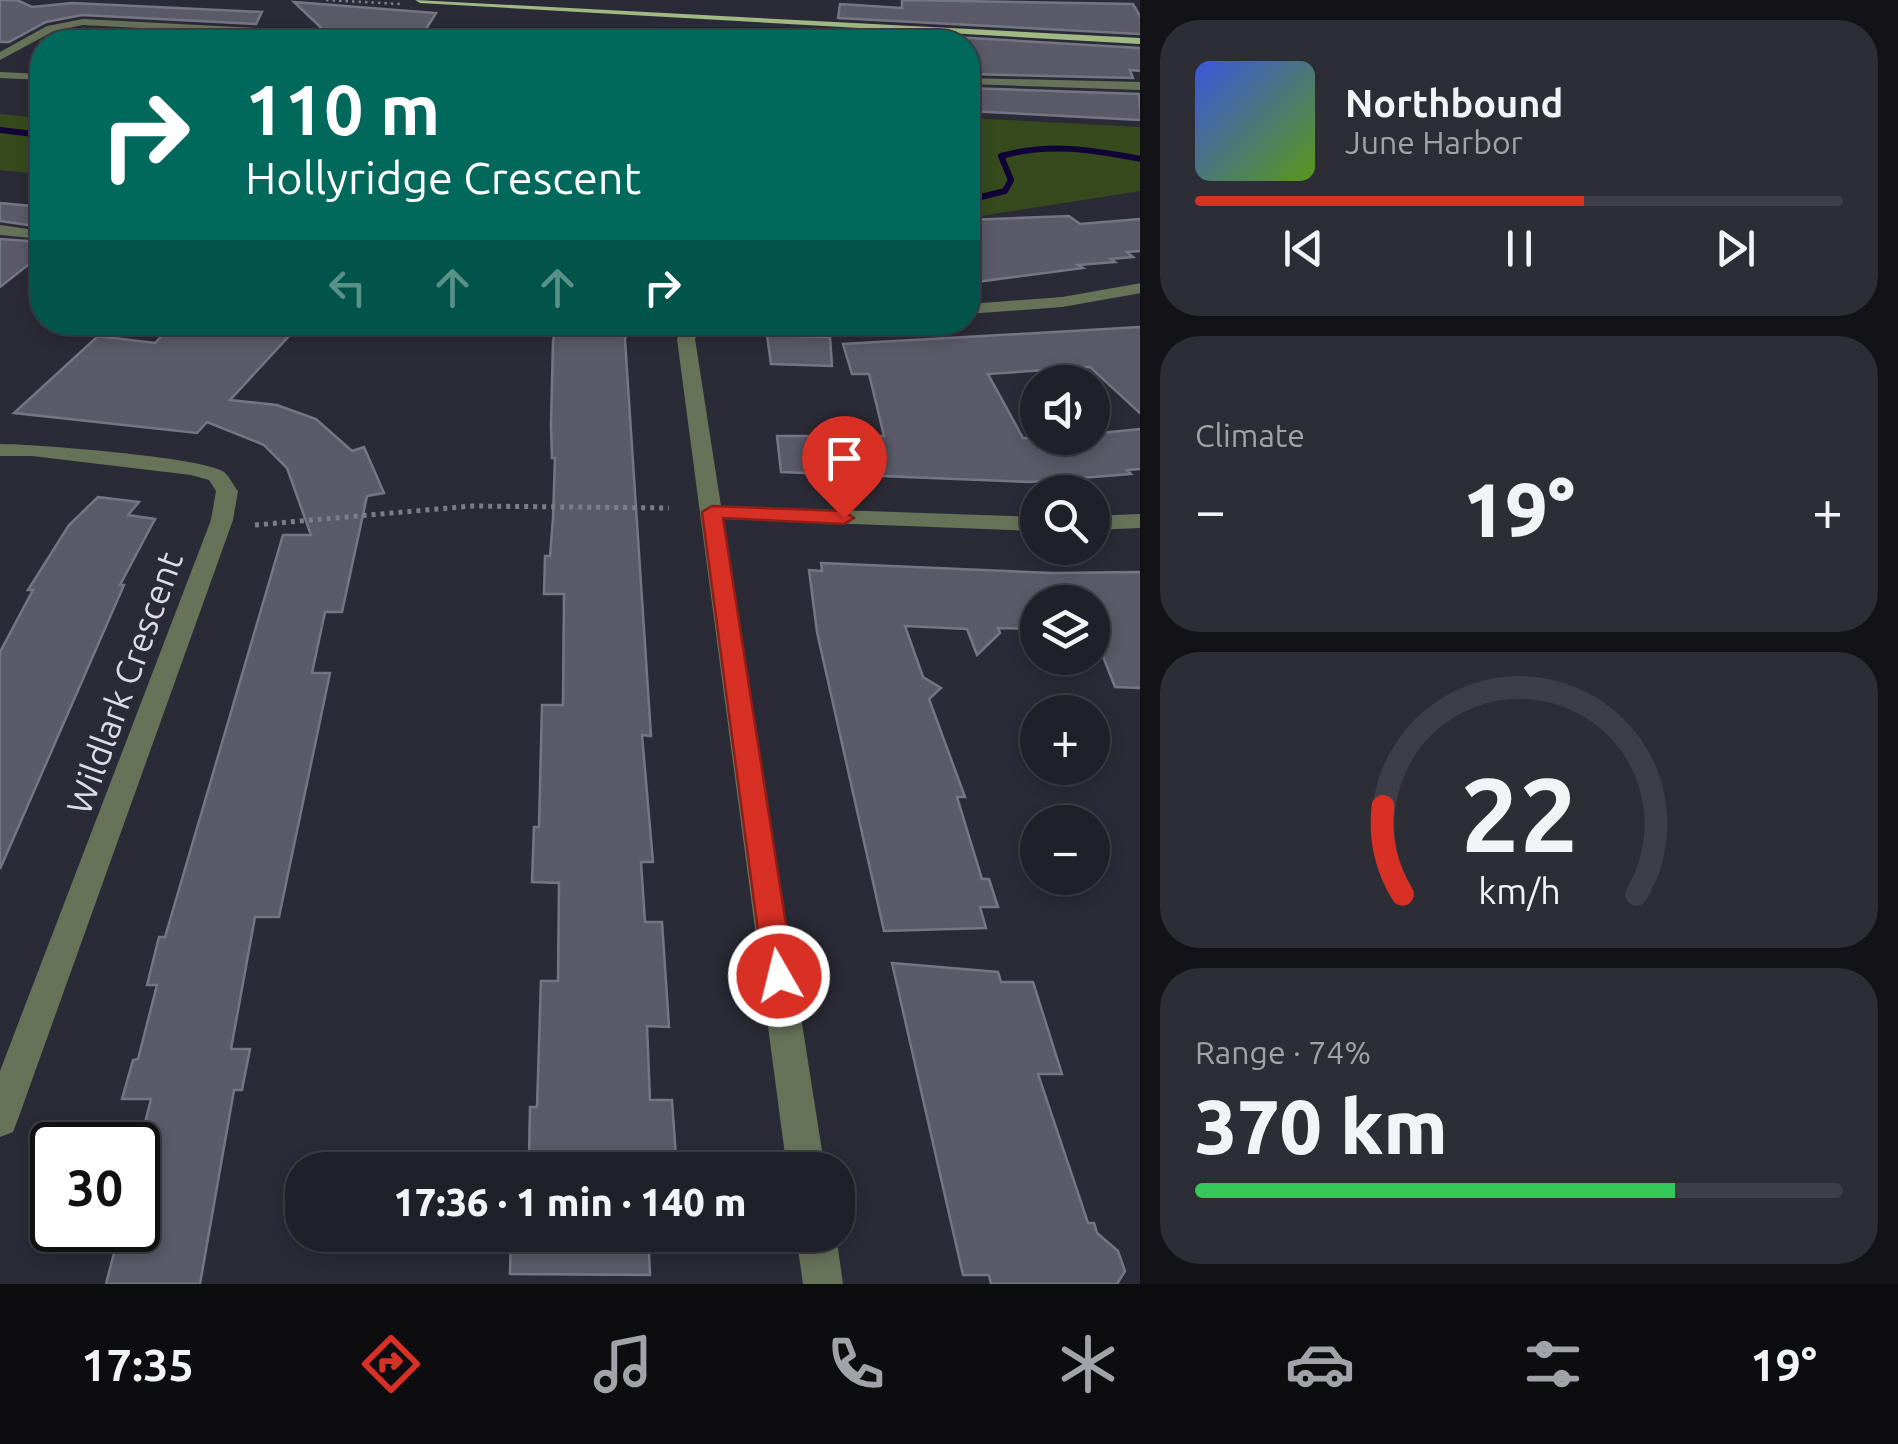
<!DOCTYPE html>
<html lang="en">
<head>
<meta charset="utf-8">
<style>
  body { margin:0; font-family:Ubuntu,sans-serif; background:#2d2d35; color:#f1f3f6; height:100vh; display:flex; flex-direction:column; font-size:38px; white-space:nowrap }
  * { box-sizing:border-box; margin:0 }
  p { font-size:32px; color:#a2a3a8 }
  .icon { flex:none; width:55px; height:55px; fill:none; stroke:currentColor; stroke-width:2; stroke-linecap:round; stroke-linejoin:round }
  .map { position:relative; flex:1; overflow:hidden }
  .panel { display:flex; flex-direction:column; gap:20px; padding:20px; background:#121217; width:758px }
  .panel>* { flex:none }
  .hud { position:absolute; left:30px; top:30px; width:950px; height:305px; border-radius:40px; box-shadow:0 5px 15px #0003,0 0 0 2px #3d3e46; background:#00695c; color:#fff; overflow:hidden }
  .controls { position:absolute; left:1020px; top:365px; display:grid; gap:20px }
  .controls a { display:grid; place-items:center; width:90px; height:90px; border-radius:50%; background:#202029; box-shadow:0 5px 15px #0003,0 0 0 2px #3d3e46; font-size:50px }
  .speed { position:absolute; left:30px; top:1122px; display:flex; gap:20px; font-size:50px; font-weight:700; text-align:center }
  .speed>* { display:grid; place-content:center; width:130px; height:130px; border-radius:50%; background:#202029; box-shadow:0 5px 15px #0003,0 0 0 2px #3d3e46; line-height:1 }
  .speed .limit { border:5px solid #111; border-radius:15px; background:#fff; color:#111 }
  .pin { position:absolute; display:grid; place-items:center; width:85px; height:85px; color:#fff; margin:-102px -42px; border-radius:50% 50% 50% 0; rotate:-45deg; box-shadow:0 0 10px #0007 }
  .pin .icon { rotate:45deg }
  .me { position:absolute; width:110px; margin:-55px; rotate:352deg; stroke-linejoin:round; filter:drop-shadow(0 0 8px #0008) }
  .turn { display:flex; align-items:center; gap:35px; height:210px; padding:0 50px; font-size:45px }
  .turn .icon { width:130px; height:130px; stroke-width:2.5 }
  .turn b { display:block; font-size:70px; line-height:85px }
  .lanes { display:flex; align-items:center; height:95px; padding:0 50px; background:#0003; justify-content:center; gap:50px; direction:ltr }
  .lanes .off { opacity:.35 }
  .big { font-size:75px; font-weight:800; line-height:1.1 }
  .panel .tile { flex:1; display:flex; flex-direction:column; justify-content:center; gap:15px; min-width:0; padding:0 35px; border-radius:40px; background:#2d2d35 }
  .panel .dial { align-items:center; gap:0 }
  .dial svg { height:260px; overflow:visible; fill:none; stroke:#3d3e46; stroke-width:7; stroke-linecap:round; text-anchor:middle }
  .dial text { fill:#f1f3f6; stroke:none }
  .song { display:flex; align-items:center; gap:30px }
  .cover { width:120px; height:120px; border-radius:15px; background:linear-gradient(135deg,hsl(230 70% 55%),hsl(90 70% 35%)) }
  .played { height:10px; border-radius:5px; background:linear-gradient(90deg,#d93025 60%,#3d3e46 60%) }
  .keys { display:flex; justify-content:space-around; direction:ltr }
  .heat { display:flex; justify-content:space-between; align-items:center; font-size:55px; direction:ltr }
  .charge { height:15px; border-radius:8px; background:linear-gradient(90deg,#34c759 74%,#3d3e46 0) }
  .trip { position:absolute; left:285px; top:1152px; width:570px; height:100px; border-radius:40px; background:#202029; box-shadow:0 5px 15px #0003,0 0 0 2px #3d3e46; font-weight:800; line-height:100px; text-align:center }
  .menu { display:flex; height:160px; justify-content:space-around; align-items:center; background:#0d0d10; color:#a2a3a8 }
  .menu .icon { width:70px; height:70px }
  .menu .selected { color:#d93025 }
  .menu b { font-size:45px; color:#f1f3f6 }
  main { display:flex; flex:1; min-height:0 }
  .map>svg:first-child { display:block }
  .green { fill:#374a1d }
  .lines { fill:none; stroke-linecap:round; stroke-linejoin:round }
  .stream { stroke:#100338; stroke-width:6 }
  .building { fill:#5a5a68; stroke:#757684; stroke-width:2.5 }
  .path-far1 { stroke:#7d7d87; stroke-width:2.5; stroke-dasharray:2.5 4; stroke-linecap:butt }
  .path { stroke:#7d7d87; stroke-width:5; stroke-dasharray:4 5; stroke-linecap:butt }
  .minor { fill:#677359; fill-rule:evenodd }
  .major { fill:#a1ba83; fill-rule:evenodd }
  .route { fill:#d93025; stroke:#8d1f18; stroke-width:2.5 }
  .labels { text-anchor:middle; stroke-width:10; stroke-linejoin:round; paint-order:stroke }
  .street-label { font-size:35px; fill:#dcdce4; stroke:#2b2b37 }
</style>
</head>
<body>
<main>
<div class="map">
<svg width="1141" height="1284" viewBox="0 0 1141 1284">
  <rect width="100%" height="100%" fill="#2b2b37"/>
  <g class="green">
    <polygon points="0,114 42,118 42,174 0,170"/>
    <polygon points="968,118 1140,127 1140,191 968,218"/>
  </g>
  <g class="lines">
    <g class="stream">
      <polyline points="0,130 42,135"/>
      <path d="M 968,196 L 977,198 L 1005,191 L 1011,180 L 1001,156 C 1049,142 1093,150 1141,159"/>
    </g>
  </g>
  <g class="building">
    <polygon points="0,0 17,0 32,7 72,3 262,12 256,24 82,15 46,22 9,42 0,42"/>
    <polygon points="902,0 1133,4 1141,18 1141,34 838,18 840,4 902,8"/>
    <polygon points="294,2 436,13 418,42 336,42"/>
    <polygon points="83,29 250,38 248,42 40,42 55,35"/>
    <polygon points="835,30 1141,48 1141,71 1130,70 1133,78 968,74 968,42"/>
    <polygon points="968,88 1139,94 1141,120 968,111"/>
    <polygon points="0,203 42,207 42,227 0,221"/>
    <polygon points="1069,216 1080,224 1141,219 1141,251 1127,252 1133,257 1111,259 1115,262 1078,265 1083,268 968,283 968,253 978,252 968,242 968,220"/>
    <polygon points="0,239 42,242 42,254 0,287"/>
    <polygon points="175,322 302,322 230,400 277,405 316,419 352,451 364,447 384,493 367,496 342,612 325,612 312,673 330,673 279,917 255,917 231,1049 250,1049 242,1090 234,1090 200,1284 106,1284 120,1230 138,1230 138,1151 151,1099 122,1099 133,1060 138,1059 157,985 147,985 159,937 165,937 283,535 311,535 287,468 264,445 207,422 197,433 14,413 98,336 155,343"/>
    <polygon points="558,322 628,322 625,340 651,736 642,735 653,862 641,862 645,922 662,922 669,1027 647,1026 650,1100 672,1100 676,1158 529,1157 530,1107 537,1107 541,981 558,981 559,883 532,882 534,827 539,827 542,705 563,705 564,594 544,594 545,556 550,556 553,518 555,458 552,458 551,425 553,341"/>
    <polygon points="1141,327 1141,414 1090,367 988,374 1023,438 1092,438 1092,434 1141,429 1141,469 1127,470 1131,474 1030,482 781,472 777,436 884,436 869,374 852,374 843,344"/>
    <polygon points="767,335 830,337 832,366 771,364"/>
    <polygon points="98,497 139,502 128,515 155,519 120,585 124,585 0,869 0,652 33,590 28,590 69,525"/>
    <polygon points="821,563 1052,573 1141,572 1141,688 1115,687 1092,628 1092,602 1038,602 1038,629 998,628 1000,633 977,655 967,629 905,626 923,677 941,688 929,699 965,797 957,797 982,879 989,879 998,907 980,907 986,928 884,931 817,632 809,570 822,571"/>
    <polygon points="892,963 998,972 1001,982 1033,982 1062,1074 1038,1074 1088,1223 1094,1223 1097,1233 1118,1251 1125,1271 1117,1284 991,1284 989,1275 963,1275"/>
    <polygon points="511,1235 648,1235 650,1275 510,1274"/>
  </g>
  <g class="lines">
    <polyline class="path-far1" points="326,0 400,4"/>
    <polyline class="path" points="255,525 472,506 669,508"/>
    <g class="minor">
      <polygon points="83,19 273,29 298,35 302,42 273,35 83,25 54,31 0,60 0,52 47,26"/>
      <polygon points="0,72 42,74 42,80 0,78"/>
      <polygon points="968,78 1141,82 1141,90 968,84"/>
      <polygon points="0,225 42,231 42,239 0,235"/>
      <polygon points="1141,283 1141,293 1062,307 968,314 968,304 1062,297"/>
      <polygon points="686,322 703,322 695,339 721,506 1038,517 1038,531 723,519 825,1170 787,1170 677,339"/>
      <path d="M 0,444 C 33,444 203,457 224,472 C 229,476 234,486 238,491 L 233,520 L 18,1119 L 13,1132 L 0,1137 L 0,1071 L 211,520 L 216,491 L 209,480 L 191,475 L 32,456 L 0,456 Z"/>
      <polygon points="1141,514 1141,528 1092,530 1092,516"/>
      <polygon points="796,1235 836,1235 843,1284 803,1284"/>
    </g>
    <polygon class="major" points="415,0 1141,38 1141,44 420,3"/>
  </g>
  <polygon class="route" points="712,506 844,511 854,518 844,524 723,518 794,976 789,986 779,990 768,986 764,976 702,512"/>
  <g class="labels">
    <g class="street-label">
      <text transform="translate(125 683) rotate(-70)" y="12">Wildlark Crescent</text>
    </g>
  </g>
</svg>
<div class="controls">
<a><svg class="icon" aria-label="sound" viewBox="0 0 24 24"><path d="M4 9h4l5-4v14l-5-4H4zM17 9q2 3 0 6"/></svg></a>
<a><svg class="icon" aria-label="search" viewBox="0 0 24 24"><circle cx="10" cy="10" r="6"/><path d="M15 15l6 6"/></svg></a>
<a><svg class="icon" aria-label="layers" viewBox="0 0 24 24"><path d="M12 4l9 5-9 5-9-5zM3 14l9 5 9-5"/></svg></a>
<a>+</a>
<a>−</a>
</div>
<div class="speed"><div class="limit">30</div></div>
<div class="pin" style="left:844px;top:518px;background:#d93025"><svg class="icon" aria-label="arrive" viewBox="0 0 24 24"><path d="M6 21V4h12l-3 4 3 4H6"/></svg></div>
<svg class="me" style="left:779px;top:976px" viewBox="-20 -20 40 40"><circle r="17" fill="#d93025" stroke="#fff" stroke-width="3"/><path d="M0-11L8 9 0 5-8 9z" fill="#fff"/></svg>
<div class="trip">17:36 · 1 min · 140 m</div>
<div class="hud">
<div class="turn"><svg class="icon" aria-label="right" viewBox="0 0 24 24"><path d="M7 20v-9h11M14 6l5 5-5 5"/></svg><div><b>110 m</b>Hollyridge Crescent</div></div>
<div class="lanes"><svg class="icon off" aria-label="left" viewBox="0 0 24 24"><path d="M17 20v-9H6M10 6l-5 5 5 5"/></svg><svg class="icon off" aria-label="ahead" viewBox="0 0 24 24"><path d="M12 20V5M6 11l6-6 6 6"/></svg><svg class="icon off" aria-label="ahead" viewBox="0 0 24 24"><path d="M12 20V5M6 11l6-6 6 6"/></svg><svg class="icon" aria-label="right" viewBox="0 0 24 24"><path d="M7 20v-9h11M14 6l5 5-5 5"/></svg></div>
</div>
</div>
<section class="panel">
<div class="tile">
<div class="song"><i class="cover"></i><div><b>Northbound</b><p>June Harbor</p></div></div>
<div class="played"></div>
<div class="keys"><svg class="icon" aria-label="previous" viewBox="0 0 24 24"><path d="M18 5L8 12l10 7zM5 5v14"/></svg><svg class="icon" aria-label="pause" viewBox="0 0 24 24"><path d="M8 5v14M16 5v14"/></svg><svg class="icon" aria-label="next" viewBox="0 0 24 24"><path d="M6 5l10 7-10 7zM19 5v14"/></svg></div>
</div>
<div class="tile"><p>Climate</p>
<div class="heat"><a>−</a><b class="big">19°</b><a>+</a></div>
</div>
<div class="tile dial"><svg viewBox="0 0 100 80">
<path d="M14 69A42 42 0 1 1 86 69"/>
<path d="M14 69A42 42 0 0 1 8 42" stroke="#d93025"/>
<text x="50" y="56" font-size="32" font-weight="700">22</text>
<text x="50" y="72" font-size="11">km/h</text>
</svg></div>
<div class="tile"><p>Range · 74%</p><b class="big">370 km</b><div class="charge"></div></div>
</section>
</main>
<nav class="menu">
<b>17:35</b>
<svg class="icon selected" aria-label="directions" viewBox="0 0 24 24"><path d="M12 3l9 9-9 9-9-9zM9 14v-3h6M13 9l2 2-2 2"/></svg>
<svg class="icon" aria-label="music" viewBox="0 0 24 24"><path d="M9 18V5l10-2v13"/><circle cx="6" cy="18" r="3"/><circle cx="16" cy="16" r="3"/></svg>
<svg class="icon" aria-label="phone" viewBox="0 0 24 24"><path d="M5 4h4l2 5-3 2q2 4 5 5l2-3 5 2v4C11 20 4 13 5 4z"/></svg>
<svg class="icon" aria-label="climate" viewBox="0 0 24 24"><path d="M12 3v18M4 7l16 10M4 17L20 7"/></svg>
<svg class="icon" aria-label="car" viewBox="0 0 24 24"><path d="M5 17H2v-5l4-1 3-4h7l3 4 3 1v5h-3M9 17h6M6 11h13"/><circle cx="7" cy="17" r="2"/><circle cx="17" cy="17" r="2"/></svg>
<svg class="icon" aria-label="filters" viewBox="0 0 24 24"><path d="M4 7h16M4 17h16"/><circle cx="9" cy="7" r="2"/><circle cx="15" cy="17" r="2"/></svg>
<b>19°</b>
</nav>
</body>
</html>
